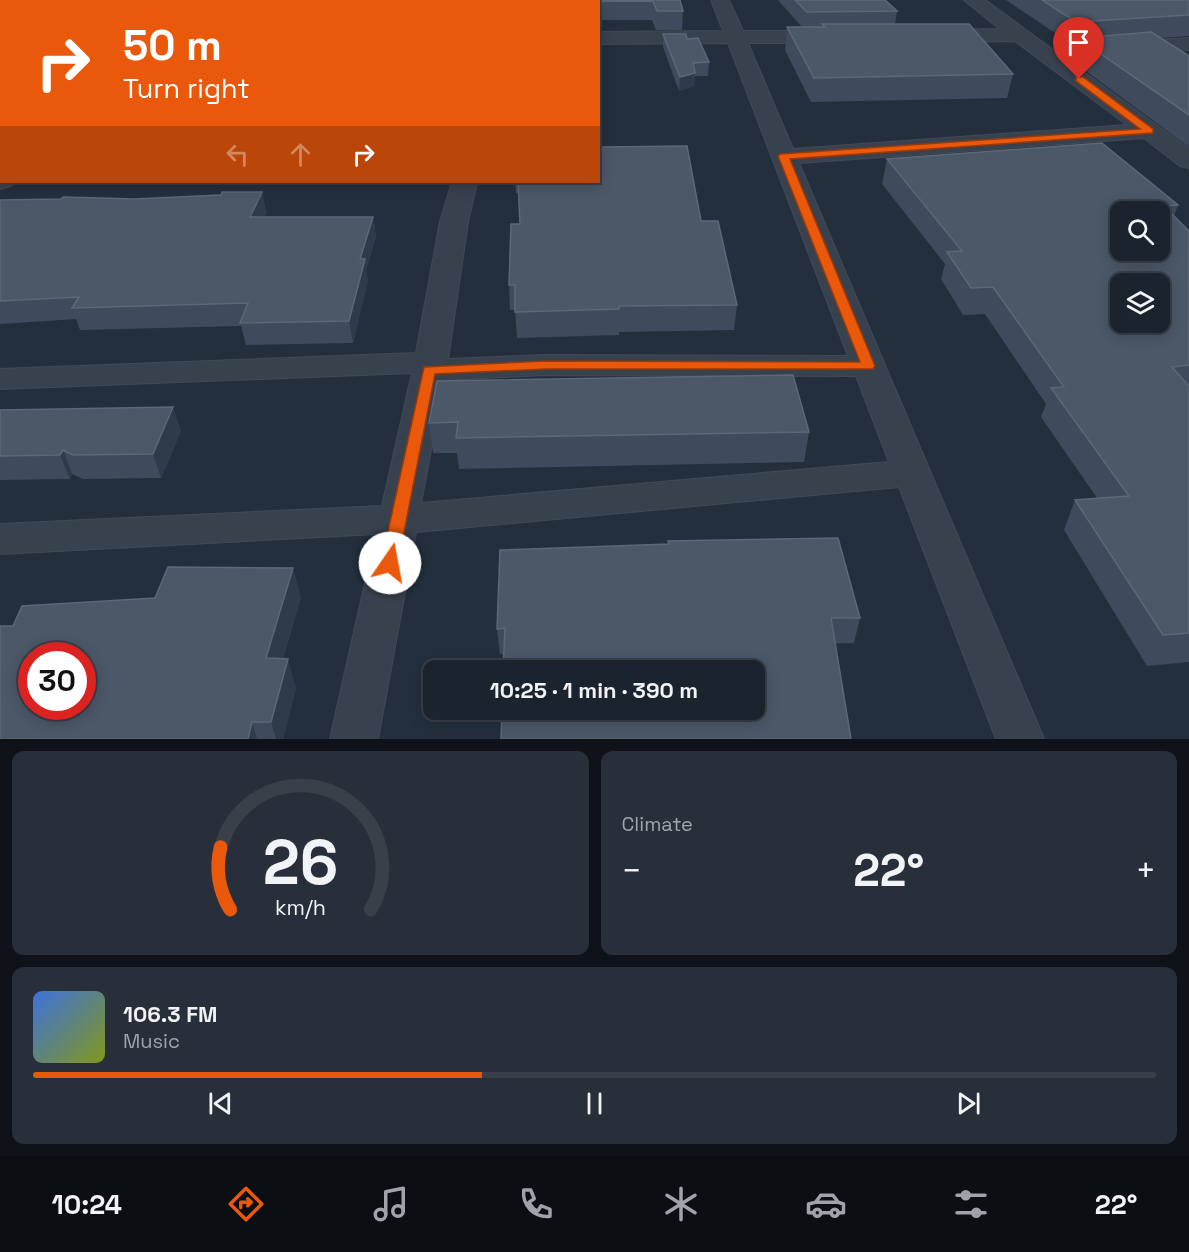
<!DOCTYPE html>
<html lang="en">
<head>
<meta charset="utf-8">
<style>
  body { margin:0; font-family:"Space Grotesk",sans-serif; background:#282f3a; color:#f1f3f6; height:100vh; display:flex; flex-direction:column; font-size:22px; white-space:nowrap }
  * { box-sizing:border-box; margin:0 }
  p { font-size:20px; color:#a0a4aa }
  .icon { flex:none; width:33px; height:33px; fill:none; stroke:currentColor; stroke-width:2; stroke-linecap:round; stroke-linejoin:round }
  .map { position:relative; height:739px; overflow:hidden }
  .sheet { display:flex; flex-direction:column; gap:12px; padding:12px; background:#0f1319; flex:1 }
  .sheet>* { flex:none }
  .hud { position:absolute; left:0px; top:0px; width:600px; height:183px; box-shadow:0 3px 15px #0003,0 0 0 2px #39404a; background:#ea580c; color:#fff; overflow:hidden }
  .tools { position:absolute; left:1110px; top:201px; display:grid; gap:12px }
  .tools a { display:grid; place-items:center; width:60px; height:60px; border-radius:12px; background:#1b232e; box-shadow:0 3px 15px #0003,0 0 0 2px #39404a; font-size:30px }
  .speed { position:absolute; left:18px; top:642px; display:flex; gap:12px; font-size:30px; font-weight:700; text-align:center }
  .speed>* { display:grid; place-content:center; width:78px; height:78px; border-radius:50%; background:#1b232e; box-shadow:0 3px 15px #0003,0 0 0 2px #39404a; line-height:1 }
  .speed .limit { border:9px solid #d22; background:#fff; color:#111 }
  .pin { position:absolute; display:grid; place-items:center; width:51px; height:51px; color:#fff; margin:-62px -26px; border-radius:50% 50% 50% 0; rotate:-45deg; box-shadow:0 0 6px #0007 }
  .pin .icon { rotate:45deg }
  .me { position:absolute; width:66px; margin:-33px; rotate:12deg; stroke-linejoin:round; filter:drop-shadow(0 0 4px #0008) }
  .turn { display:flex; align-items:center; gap:21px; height:126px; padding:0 24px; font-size:27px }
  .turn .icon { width:78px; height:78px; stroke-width:2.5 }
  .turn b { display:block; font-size:42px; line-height:51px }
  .lanes { display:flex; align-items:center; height:57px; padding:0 24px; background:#0003; justify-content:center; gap:30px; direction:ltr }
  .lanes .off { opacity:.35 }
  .big { font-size:45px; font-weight:700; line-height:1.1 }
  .sheet .widget { flex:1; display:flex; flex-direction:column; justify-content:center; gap:9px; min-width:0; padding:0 21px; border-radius:12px; background:#282f3a }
  .sheet .dial { align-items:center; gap:0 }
  .dial svg { height:156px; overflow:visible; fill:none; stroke:#39404a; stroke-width:7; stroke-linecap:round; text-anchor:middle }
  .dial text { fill:#f1f3f6; stroke:none }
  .song { display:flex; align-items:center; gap:18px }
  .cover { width:72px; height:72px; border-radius:9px; background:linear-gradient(135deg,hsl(220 70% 55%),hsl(70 70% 35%)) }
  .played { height:6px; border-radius:3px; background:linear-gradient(90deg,#ea580c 40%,#39404a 40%) }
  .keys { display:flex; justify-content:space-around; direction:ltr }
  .heat { display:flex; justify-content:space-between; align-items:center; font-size:33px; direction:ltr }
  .sheet .tiles { flex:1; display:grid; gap:12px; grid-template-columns:1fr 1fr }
  .widget:last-child { grid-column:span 2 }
  .trip { position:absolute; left:423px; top:660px; width:342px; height:60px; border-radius:12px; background:#1b232e; box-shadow:0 3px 15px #0003,0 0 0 2px #39404a; font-weight:700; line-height:60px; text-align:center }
  .tab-bar { display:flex; height:96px; justify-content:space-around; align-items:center; background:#0b0e12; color:#a0a4aa }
  .tab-bar .icon { width:42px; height:42px }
  .tab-bar .on { color:#ea580c }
  .tab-bar b { font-size:27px; color:#f1f3f6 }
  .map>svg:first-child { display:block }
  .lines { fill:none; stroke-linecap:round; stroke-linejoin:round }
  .minor-casing { stroke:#414a57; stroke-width:2 }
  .minor { fill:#38414e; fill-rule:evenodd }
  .wall { fill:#3f4b5c }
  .shaded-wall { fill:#2f3b4b }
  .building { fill:#4b5868; stroke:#5c6777; stroke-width:1.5; fill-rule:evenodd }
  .route { fill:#ea580c; stroke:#983908; stroke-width:1.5 }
</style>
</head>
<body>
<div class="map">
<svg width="1189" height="739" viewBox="0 0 1189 739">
  <rect width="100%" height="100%" fill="#242f3e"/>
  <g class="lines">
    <g class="minor-casing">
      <g id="minor">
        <path d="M 711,0 L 729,0 L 743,31 L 831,31 L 838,33 L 841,37 L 838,41 L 831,43 L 748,43 L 793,149 L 1127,125 L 1015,41 L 933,42 L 926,40 L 923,36 L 926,32 L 933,30 L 1000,29 L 964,0 L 985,0 L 1189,149 L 1189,168 L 1180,166 L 1144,138 L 799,163 L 1044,739 L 996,739 L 899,487 L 416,532 L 378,739 L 330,739 L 376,534 L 0,554 L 0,524 L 382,506 L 412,373 L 0,389 L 0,369 L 416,353 L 440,222 L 452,182 L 477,182 L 468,222 L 448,359 L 546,355 L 848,356 L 728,43 L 598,44 L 598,32 L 723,31 ZM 546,375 L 856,376 L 889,462 L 421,503 L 444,380 Z"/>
        <polygon points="1189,38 1189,50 1127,54 1120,52 1117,48 1120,44 1127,42"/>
        <rect x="0" y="41" width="2" height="12"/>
        <polygon points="0,173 2,182 14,182 11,186 0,189"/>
      </g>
    </g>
    <use href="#minor" class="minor"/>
  </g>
  <g class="wall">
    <polygon points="0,0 492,0 492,2 2,2 2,26 0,26"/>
    <polygon points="680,0 683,11 682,30 656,30 652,20 598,20 598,2 526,2"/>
    <polygon points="778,0 885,0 897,11 895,24 1013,74 1007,98 811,102 785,50 787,27 802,27"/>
    <polygon points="1006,0 1189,0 1189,36 1160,38 1189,56 1189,147 1071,60 1076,43 1070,43"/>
    <polygon points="663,34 687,39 709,62 708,76 695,76 694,86 679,91 663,47"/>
    <rect x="0" y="62" width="2" height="91"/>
    <polygon points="601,147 701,221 737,305 734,330 619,332 619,335 517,338 515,310 510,310 509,285 520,224 518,193 516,193 515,182 598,182"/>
    <polygon points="887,159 1178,205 1174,216 1189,231 1189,662 1147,666 1064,530 1075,500 1097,498 1041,417 1046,404 985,314 963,315 941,279 945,264 882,184"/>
    <polygon points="262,192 266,213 264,217 373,217 376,237 366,270 368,280 353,343 246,345 241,326 80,330 76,319 0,324 0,200 135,199"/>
    <polygon points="437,381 809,432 804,462 459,469 457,453 433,453 429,423"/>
    <polygon points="0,410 181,431 161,478 83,479 72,474 70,479 0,480"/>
    <polygon points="301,597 283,659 296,688 283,739 0,739 13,626"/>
    <polygon points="860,618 854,643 500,654 497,629"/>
  </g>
  <g class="shaded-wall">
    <polygon points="695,73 694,86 679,91 680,77"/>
    <polygon points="262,192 266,213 255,238 250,217"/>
    <polygon points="373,217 376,237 366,270 368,280 353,343 349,321 360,259"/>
    <polygon points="173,407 181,431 161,478 153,454"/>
    <polygon points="63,450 72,474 70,479 60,455"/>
    <polygon points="293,568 301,597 275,687 266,658"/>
    <polygon points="288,659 296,688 283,739 276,739 271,722"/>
    <polygon points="252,722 257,739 248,739"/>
  </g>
  <g class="building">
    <polygon points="0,0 359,0 359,2 2,2 2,11 0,11"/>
    <polygon points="526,0 680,0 683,11 657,11 653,1 526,2"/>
    <polygon points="795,0 885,0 897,11 807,12"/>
    <polygon points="1042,0 1189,0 1189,15 1076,22"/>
    <polygon points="822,24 969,24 1013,74 814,78 787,27 825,27"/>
    <polygon points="1151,32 1189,56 1189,115 1078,38"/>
    <polygon points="663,34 686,34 687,39 698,38 709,62 693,63 695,73 680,77"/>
    <rect x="0" y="62" width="2" height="74"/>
    <polygon points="598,72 600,72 601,147 687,146 701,221 718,221 737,305 619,306 619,309 515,312 515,285 509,285 511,224 520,224 518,182 598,182"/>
    <path d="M 1102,143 L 1178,205 L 1164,206 L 1189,231 L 1189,365 L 1172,367 L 1189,386 L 1189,633 L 1163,635 L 1075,500 L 1129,496 L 1051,388 L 1064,387 L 993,287 L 971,288 L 947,252 L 962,251 L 887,159 ZM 1120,212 L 1160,212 L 1160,250 L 1120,250 ZM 1120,284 L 1160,284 L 1160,322 L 1120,322 Z"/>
    <polygon points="222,192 262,192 250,217 373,217 360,259 365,259 349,321 240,323 248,303 72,308 79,297 0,301 0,200 61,199 63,197 135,199 221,195"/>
    <polygon points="793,375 809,432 456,438 458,422 429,423 437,381"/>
    <polygon points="173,407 153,454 73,455 63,450 60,455 0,456 0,410"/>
    <polygon points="838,538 860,618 831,618 851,739 501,739 502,710 754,710 754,670 503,670 505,628 497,629 500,550 669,544 668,541"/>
    <path d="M 168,567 L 293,568 L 266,658 L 288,659 L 271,722 L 252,722 L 248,739 L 0,739 L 0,626 L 13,626 L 22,606 L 155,598 ZM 32,656 L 82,656 L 82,706 L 32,706 Z"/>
  </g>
  <polygon class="route" points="1076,77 1083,77 1153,129 1153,133 790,159 875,366 873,369 546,369 435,374 398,563 396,567 390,569 384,567 381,563 424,367 546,361 860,362 778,156 780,154 1140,129 1076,81"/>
</svg>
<div class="tools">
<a><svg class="icon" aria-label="search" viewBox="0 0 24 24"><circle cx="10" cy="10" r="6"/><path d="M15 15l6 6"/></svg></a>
<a><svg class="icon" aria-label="layers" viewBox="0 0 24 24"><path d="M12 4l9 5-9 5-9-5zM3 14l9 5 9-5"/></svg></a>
</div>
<div class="speed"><div class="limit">30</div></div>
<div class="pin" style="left:1079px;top:79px;background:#d93025"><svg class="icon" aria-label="arrive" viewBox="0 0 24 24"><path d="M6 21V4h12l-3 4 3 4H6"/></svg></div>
<svg class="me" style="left:390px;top:563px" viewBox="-20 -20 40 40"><circle r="19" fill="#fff"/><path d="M0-13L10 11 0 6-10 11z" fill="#ea580c"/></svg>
<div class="trip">10:25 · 1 min · 390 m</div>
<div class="hud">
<div class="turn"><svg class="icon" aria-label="right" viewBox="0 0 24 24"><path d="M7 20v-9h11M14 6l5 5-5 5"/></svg><div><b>50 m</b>Turn right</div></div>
<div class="lanes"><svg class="icon off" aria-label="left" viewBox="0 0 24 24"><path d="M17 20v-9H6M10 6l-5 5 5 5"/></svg><svg class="icon off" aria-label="ahead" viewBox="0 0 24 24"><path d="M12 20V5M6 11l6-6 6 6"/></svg><svg class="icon" aria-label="right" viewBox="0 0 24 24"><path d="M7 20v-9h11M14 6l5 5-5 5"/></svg></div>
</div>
</div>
<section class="sheet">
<div class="tiles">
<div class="widget dial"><svg viewBox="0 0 100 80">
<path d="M14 69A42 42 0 1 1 86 69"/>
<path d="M14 69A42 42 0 0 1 9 37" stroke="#ea580c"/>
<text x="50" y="56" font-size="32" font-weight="700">26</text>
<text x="50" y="72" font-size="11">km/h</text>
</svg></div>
<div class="widget"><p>Climate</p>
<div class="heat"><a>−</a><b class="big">22°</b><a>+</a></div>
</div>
<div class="widget">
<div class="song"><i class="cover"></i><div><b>106.3 FM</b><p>Music</p></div></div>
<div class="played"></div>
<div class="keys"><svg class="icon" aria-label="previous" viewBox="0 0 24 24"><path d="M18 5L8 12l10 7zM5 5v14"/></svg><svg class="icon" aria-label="pause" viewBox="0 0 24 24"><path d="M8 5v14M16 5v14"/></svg><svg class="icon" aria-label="next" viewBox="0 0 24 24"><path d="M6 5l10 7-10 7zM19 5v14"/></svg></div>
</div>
</div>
</section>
<nav class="tab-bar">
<b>10:24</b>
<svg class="icon on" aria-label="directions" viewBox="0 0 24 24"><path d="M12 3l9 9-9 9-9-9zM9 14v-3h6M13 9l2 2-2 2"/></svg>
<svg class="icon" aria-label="music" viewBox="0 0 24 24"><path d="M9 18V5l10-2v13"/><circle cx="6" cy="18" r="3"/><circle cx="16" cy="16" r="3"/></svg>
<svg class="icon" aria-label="phone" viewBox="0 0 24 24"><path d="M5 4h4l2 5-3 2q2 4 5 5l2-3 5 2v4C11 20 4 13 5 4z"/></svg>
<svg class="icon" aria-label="climate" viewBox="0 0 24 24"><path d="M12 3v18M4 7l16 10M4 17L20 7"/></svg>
<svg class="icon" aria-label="car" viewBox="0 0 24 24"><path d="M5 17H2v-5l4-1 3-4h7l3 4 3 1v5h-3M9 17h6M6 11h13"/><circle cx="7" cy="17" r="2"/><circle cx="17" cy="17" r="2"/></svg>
<svg class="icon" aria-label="filters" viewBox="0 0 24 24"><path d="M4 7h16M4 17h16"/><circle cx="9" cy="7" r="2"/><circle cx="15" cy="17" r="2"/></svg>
<b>22°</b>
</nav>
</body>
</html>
